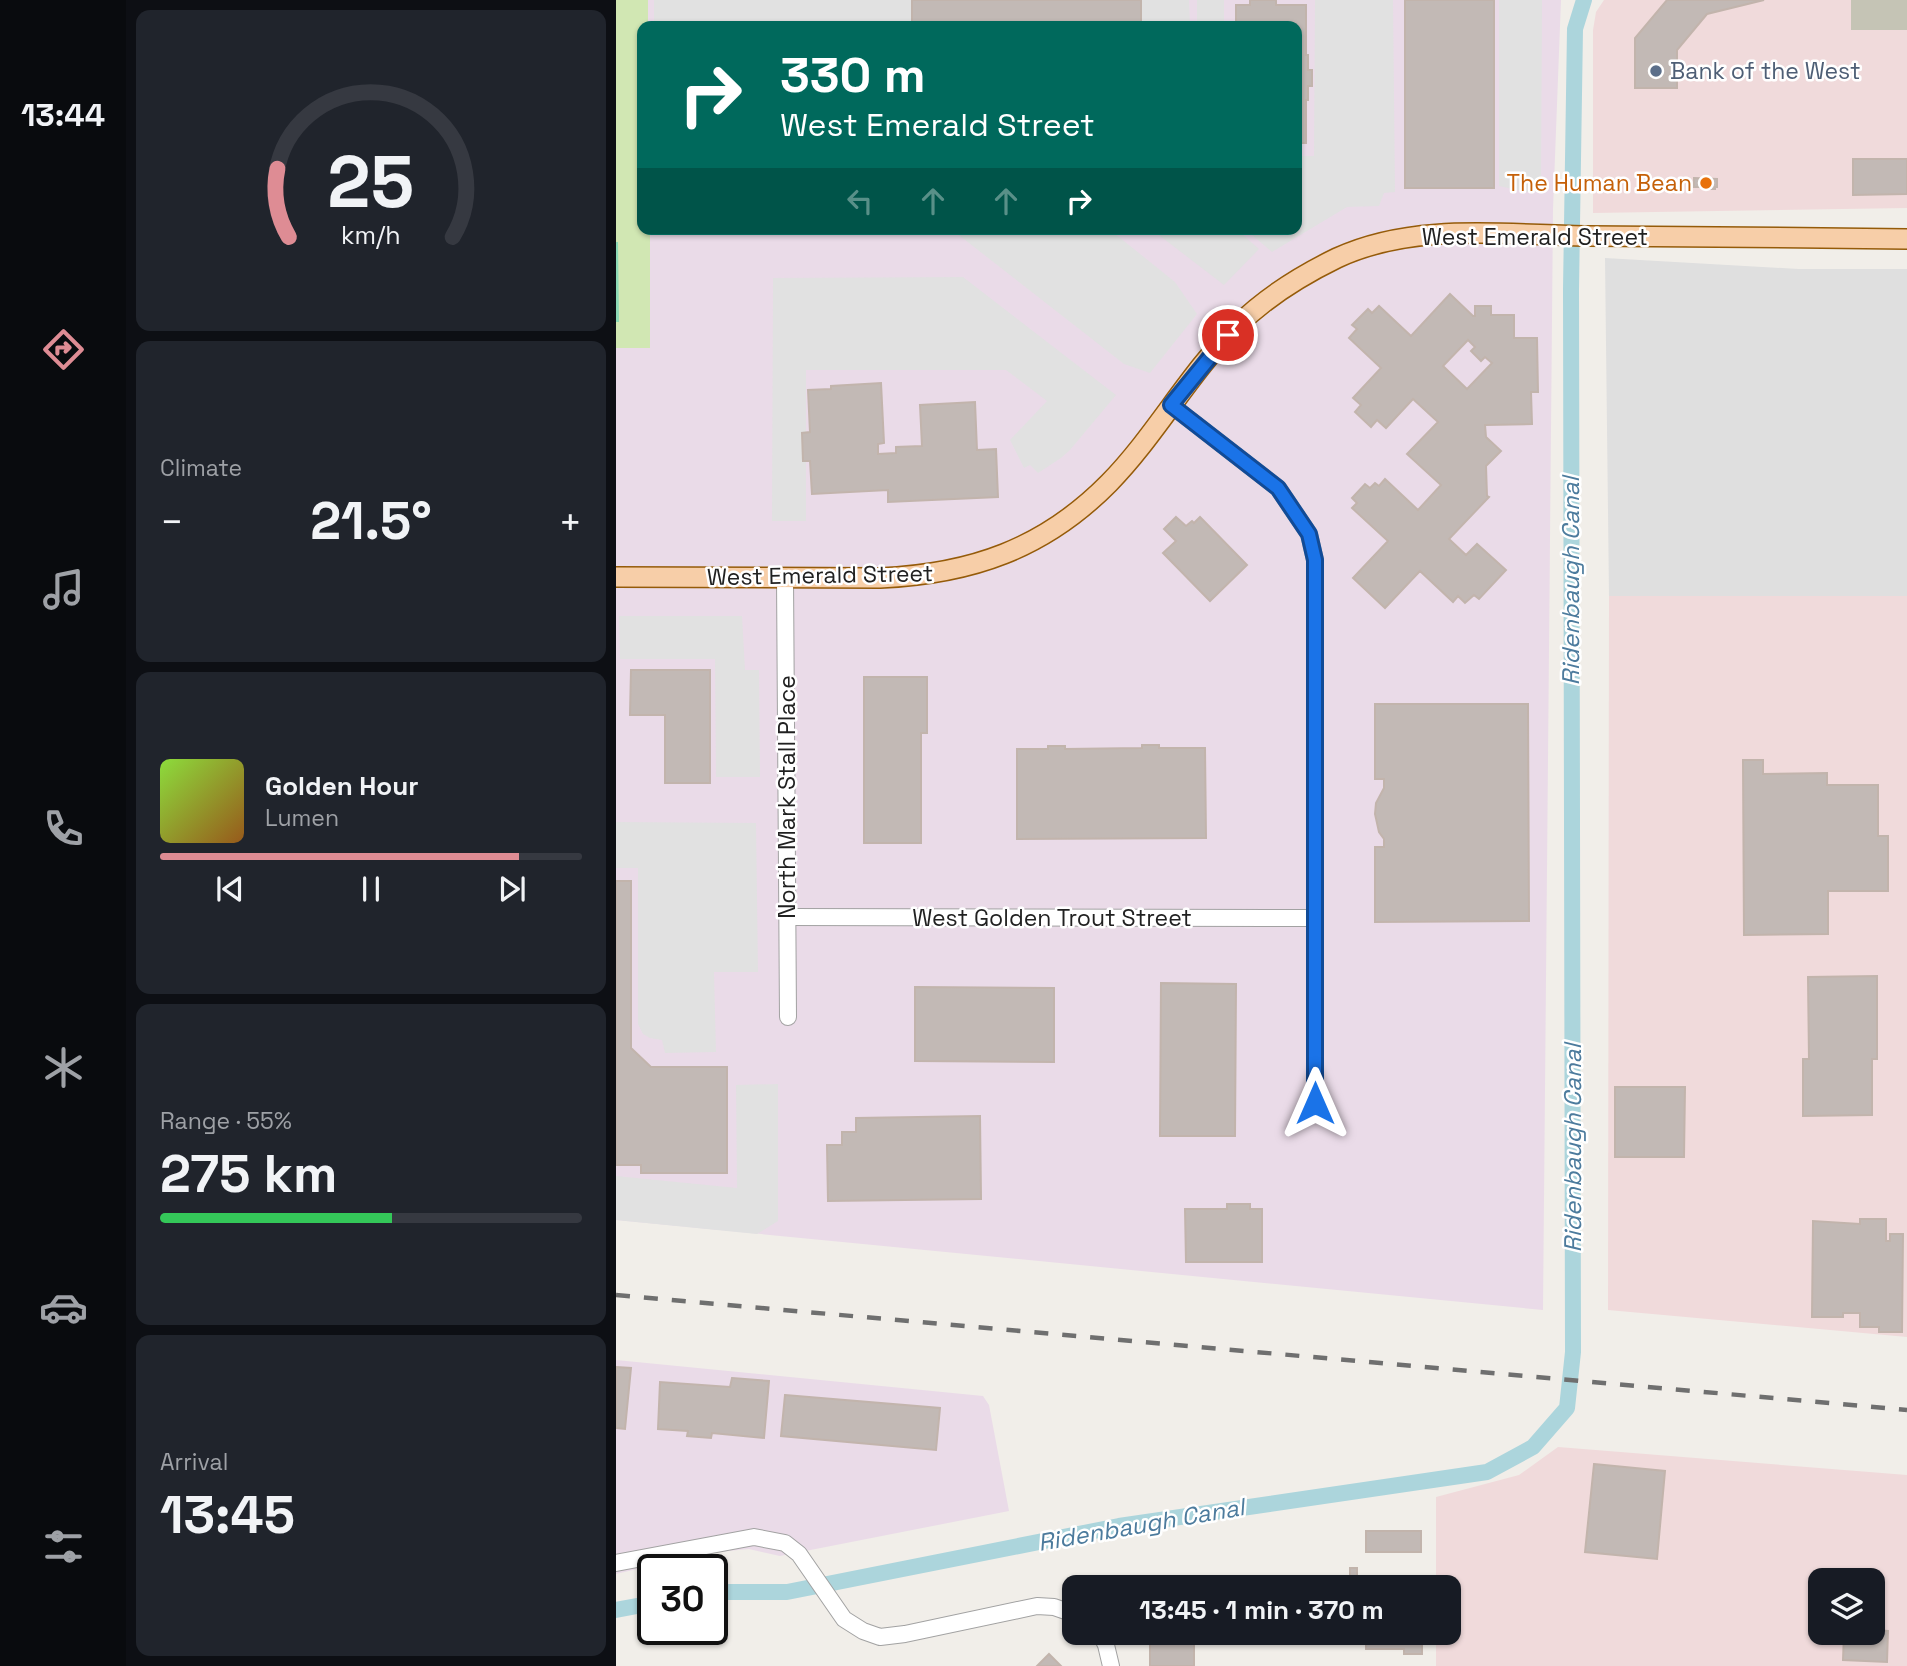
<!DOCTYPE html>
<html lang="en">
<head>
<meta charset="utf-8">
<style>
  body { margin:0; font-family:"Space Grotesk",sans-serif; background:#20242c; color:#f1f3f6; height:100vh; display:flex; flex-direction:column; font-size:26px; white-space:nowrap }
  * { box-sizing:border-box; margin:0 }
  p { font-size:23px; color:#9ea1a6 }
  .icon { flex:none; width:38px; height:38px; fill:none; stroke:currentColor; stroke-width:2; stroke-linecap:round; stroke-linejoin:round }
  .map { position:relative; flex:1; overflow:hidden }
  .sheet { display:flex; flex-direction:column; gap:10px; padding:10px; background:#0d0f14; width:490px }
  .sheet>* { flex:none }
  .hud { position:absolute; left:21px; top:21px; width:665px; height:214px; border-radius:14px; box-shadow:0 2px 5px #0004; background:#00695c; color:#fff; overflow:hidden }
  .tools { position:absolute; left:1192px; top:1568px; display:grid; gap:14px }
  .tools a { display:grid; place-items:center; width:77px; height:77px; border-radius:14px; background:#171b24; box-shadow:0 2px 5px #0004; font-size:35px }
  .speed { position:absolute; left:21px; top:1554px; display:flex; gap:14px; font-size:35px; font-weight:700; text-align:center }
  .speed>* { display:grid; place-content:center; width:91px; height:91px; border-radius:50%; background:#171b24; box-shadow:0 2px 5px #0004; line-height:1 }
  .speed .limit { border:4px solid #111; border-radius:10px; background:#fff; color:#111 }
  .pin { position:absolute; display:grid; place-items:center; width:60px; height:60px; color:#fff; margin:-30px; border:4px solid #fff; border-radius:50%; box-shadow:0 2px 7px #0007 }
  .me { position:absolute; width:77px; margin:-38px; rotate:0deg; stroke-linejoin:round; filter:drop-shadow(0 0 5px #0008) }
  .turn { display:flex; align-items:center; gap:24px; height:147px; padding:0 28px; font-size:32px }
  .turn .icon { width:91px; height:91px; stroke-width:2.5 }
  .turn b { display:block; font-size:49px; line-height:60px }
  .lanes { display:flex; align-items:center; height:66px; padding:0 28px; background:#0003; justify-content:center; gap:35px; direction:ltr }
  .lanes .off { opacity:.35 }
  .big { font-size:52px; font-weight:800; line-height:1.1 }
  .sheet .widget { flex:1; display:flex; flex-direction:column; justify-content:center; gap:10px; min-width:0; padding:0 24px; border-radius:14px; background:#20242c }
  .sheet .dial { align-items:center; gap:0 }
  .dial svg { height:182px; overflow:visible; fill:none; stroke:#363941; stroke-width:7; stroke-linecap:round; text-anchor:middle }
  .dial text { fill:#f1f3f6; stroke:none }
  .song { display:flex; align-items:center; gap:21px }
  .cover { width:84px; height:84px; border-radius:10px; background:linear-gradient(135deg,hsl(90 70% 55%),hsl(30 70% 35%)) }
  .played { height:7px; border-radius:4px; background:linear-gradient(90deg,#de8c94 85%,#363941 85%) }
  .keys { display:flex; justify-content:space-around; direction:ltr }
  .heat { display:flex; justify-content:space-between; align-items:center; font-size:38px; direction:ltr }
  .charge { height:10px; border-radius:5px; background:linear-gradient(90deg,#34c759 55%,#363941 0) }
  .trip { position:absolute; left:446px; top:1575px; width:399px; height:70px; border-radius:14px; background:#171b24; box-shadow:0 2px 5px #0004; font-weight:800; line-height:70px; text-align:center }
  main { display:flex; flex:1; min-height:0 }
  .tabs { display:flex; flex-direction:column; width:126px; justify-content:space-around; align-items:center; background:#090b0e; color:#9ea1a6 }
  .tabs .icon { width:49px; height:49px }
  .tabs .on { color:#de8c94 }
  .tabs b { font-size:32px; color:#f1f3f6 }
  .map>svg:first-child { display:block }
  .residential { fill:#dfdfdf }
  .commercial { fill:#f0dadb; fill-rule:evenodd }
  .industrial { fill:#eadbe8 }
  .construction { fill:#c5c4b5 }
  .grass { fill:#d1e7b3 }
  .pitch { fill:#8cdab6 }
  .parking { fill:#e1e1e1 }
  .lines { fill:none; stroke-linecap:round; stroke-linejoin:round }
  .canal { stroke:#acd5dc; stroke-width:16 }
  .building { fill:#c2b9b5; stroke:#c2b4ac; stroke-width:2; fill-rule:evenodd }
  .minor-casing { stroke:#a2a2a2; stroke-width:18 }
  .major-casing { stroke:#955b09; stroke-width:22 }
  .minor { stroke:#fff; stroke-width:16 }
  .major { stroke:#f7cea8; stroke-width:19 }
  .rail { stroke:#6f6f6f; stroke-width:4.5; stroke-dasharray:14 14; stroke-linecap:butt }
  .route-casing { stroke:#114b97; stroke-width:18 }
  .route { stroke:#1a73e8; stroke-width:12 }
  .service-dot { fill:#5c6f8a; stroke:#fff; stroke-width:2.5 }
  .food-dot { fill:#e8710a; stroke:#fff; stroke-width:2.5 }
  .labels { text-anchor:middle; stroke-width:5; stroke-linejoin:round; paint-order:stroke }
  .service-label { font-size:23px; fill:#4e5e75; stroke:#fff; text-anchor:start }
  .food-label { font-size:23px; fill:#c56008; stroke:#fff; text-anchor:end }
  .street-label { font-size:23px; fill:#212121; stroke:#fff }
  .water-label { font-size:24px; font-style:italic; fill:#4c7b9d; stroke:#fff }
</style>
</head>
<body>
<main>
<nav class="tabs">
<b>13:44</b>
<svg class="icon on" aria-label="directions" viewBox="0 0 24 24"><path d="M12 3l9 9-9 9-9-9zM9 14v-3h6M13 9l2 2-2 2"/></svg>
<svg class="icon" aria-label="music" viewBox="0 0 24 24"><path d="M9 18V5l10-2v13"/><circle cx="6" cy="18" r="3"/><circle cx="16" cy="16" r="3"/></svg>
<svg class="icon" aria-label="phone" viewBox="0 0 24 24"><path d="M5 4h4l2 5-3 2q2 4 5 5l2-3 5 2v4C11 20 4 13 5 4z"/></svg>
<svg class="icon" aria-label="climate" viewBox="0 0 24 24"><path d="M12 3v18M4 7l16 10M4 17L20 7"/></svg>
<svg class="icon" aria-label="car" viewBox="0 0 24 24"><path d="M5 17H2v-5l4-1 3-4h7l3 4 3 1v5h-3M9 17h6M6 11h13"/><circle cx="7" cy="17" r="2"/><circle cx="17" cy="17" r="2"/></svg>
<svg class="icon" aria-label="filters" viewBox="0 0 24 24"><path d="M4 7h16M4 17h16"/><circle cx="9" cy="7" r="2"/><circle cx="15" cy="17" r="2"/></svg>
</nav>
<section class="sheet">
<div class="widget dial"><svg viewBox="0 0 100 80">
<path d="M14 69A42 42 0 1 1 86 69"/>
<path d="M14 69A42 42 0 0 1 9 39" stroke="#de8c94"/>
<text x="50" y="56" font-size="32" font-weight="700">25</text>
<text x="50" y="72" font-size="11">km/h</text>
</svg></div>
<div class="widget"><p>Climate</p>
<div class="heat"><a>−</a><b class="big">21.5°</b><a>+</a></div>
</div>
<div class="widget">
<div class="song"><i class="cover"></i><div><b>Golden Hour</b><p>Lumen</p></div></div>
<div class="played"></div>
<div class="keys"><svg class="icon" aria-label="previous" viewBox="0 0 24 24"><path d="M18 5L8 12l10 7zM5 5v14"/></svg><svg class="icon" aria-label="pause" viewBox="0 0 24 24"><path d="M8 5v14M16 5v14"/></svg><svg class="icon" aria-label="next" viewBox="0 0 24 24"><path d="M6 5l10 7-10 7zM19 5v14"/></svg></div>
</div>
<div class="widget"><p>Range · 55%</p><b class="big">275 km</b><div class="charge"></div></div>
<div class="widget"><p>Arrival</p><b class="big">13:45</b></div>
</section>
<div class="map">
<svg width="1291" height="1666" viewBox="0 0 1291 1666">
  <rect width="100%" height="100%" fill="#f1eee9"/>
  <polygon class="residential" points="989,258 1183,269 1291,269 1291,596 993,596"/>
  <g class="commercial">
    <polygon points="988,0 1235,0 1235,30 1291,30 1291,208 977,213 977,30 980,12"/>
    <polygon points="993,596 1291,596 1291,1337 992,1310"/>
    <path d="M 942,1447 L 1291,1475 L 1291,1666 L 820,1666 L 820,1633 L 833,1633 L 833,1587 L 820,1587 L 820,1497 L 903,1475 ZM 1204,1580 L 1256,1580 L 1256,1633 L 1204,1633 Z"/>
  </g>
  <g class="industrial">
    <polygon points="32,0 945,0 937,209 927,1310 0,1220 0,348 34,348 34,229 681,229 681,26 32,26"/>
    <polygon points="0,1360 367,1396 373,1405 393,1511 164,1556 133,1549 90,1553 0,1574"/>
  </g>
  <rect class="construction" x="1235" y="0" width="56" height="30"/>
  <polygon class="grass" points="0,0 32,0 32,26 26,26 26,229 34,229 34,348 0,348"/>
  <polygon class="pitch" points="0,242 2,242 3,322 0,322"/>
  <g class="parking">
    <polygon points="38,0 573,0 574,26 38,26"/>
    <rect x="581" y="0" width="27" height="26"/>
    <polygon points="699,0 777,0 779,192 768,193 763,206 731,207 656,252 629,229 681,229 681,156 698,156"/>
    <polygon points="883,0 926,0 925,192 911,192 883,186"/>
    <polygon points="335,229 493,229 559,282 581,314 534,373 508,364"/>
    <polygon points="535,229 620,229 643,249 608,285"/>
    <polygon points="347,277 500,395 454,450 445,458 422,473 414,465 408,468 394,440 431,401 390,370 190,370 190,521 156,521 157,278"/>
    <polygon points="3,616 126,616 129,670 143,670 144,777 100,777 99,659 4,659"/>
    <polygon points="0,822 140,823 142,972 98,972 100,1052 49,1053 46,1040 34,1038 27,1034 22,1024 22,868 0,868"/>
    <polygon points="162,1084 162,1221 141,1234 0,1220 0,1176 121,1188 120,1085"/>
  </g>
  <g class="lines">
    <g class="canal">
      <polyline points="96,1592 171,1592 503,1526 871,1472 917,1447 951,1408 957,1352 955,290 959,29 968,0"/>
      <polyline points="0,1610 37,1603"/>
    </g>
  </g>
  <g class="building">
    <rect x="296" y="0" width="229" height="26"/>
    <polygon points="634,0 660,0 660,5 690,5 690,55 692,55 692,70 696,70 696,86 692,86 692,100 690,100 690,143 681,143 681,26 620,26 620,5 634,5"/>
    <rect x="789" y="0" width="89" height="188"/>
    <polygon points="1051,0 1148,0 1091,14 1061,50 1061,88 1019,88 1019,38"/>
    <polygon points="1237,159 1291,159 1291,194 1237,195"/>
    <polygon points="1078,178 1101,179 1101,187 1099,187 1099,189 1094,189 1094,187 1078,187"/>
    <path d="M 834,294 L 857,316 L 859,316 L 859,306 L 875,306 L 875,315 L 898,315 L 898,338 L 921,338 L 922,392 L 915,392 L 916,424 L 869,425 L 870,437 L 885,451 L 870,466 L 871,496 L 873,497 L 833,539 L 850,555 L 861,544 L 890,570 L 863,599 L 858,595 L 849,603 L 842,596 L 837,602 L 804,571 L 769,608 L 737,578 L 772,541 L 736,508 L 741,503 L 736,498 L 749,484 L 754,488 L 759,483 L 763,486 L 769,479 L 802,510 L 825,485 L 791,454 L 822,422 L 797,399 L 770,428 L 761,420 L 755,427 L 739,412 L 745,405 L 737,398 L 765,368 L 733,338 L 741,329 L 736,325 L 752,309 L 756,313 L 763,306 L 795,336 ZM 852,340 L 859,347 L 855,351 L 865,361 L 869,357 L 876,363 L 851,389 L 827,366 Z"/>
    <polygon points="265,383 268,443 262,444 262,454 280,453 280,447 306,446 304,405 359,402 361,450 380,449 382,497 272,502 272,490 196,494 194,461 187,461 186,433 194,432 192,390 215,389 215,386"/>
    <polygon points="560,517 570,526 576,521 578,523 584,517 631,565 594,601 547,553 560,541 548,529"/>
    <polygon points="15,670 94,670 94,783 49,783 49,715 14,715"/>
    <polygon points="248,677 311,677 311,733 305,733 305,843 248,843"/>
    <polygon points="759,704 912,704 913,921 759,922 759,847 768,847 768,839 763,832 759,814 760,803 768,788 768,779 759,779"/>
    <polygon points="526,745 543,745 543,748 589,748 590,838 401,839 401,749 432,749 432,746 449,746 449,749 526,748"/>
    <polygon points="1127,760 1147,760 1147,774 1211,773 1211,785 1262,785 1262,836 1272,836 1272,891 1212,891 1212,934 1128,935"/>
    <polygon points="0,881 15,881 15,1048 35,1067 111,1067 111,1173 25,1173 25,1165 0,1165"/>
    <polygon points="1261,976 1261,1059 1256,1059 1256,1115 1187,1116 1187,1059 1193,1059 1192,977"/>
    <polygon points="545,983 620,984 619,1136 544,1136"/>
    <polygon points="299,987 438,988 438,1062 299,1061"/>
    <polygon points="999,1087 1069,1087 1068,1157 999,1157"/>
    <polygon points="364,1116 365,1199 212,1201 211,1145 226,1145 226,1132 240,1132 240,1118"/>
    <polygon points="611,1204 634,1204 634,1209 646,1209 646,1262 570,1262 569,1209 611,1209"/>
    <polygon points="1244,1219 1270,1219 1270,1241 1274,1241 1274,1234 1287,1234 1286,1332 1263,1332 1263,1327 1244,1327 1244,1313 1227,1313 1227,1317 1196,1317 1197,1221 1244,1224"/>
    <polygon points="0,1367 15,1368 9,1429 0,1428"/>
    <polygon points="116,1378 153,1381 148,1438 96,1433 95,1438 71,1436 72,1431 42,1429 44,1382 114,1387"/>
    <polygon points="169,1395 324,1408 320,1450 165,1436"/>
    <polygon points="978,1464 1049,1471 1041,1559 969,1552"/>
    <rect x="750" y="1531" width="55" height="21"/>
    <rect x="734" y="1568" width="7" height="19"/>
    <polygon points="1256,1630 1272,1631 1271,1662 1227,1660 1228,1633 1256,1633"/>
    <rect x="534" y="1633" width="44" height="33"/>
    <polygon points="750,1633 806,1633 806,1654 788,1654 788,1649 750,1649"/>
    <polygon points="433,1654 445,1666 421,1666"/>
  </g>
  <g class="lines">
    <g class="minor-casing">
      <g id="minor">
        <polyline points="555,405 662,488 693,534 699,560 699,1103"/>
        <polyline points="169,578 172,1017"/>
        <polyline points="172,917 699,918"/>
        <polyline points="0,1563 138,1537 169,1543 183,1554 228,1619 247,1631 264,1637 289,1634 421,1606 438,1607 458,1614"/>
        <polyline points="484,1633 490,1645 495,1666"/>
      </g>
    </g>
    <g class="major-casing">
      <path id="major" d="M 0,577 L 264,578 C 355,574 428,549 493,483 C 540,435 573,373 621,326 C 650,297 684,276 721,258 C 798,222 890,235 973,236 C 1079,236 1185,238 1291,239"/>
    </g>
    <use href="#minor" class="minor"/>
    <use href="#major" class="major"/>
    <polyline class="rail" points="0,1295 1291,1410"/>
  </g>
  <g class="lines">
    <g class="route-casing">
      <polyline id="route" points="612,335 555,405 662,488 693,534 699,560 699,1103"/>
    </g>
    <use href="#route" class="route"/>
  </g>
  <circle class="service-dot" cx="1040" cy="71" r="7"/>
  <circle class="food-dot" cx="1090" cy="183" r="7"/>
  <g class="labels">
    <g class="service-label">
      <text x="1054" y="79">Bank of the West</text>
    </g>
    <g class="food-label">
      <text x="1076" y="191">The Human Bean</text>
    </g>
    <g class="street-label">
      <text x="919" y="245">West Emerald Street</text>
      <text transform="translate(204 575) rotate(-1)" y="8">West Emerald Street</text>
      <text transform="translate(171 797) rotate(-90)" y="8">North Mark Stall Place</text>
      <text x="436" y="926">West Golden Trout Street</text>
    </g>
    <g class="water-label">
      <text transform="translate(955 581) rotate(-90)" y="8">Ridenbaugh Canal</text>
      <text transform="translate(957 1148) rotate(-90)" y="8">Ridenbaugh Canal</text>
      <text transform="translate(525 1525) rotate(-10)" y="8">Ridenbaugh Canal</text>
    </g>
  </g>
</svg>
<div class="tools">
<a><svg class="icon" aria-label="layers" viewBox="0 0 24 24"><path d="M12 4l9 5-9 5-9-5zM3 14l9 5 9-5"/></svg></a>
</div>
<div class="speed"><div class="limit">30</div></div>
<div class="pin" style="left:612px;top:335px;background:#d93025"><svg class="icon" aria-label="arrive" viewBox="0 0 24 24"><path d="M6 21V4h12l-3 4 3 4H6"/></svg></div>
<svg class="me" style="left:699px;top:1103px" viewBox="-20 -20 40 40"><path d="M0-17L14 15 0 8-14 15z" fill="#1a73e8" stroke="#fff" stroke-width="4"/></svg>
<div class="trip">13:45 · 1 min · 370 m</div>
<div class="hud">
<div class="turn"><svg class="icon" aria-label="right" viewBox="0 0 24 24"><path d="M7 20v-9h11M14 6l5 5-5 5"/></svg><div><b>330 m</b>West Emerald Street</div></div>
<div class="lanes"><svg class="icon off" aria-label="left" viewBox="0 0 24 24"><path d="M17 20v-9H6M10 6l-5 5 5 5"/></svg><svg class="icon off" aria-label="ahead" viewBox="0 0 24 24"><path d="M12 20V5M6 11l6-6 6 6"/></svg><svg class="icon off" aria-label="ahead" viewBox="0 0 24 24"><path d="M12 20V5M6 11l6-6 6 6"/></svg><svg class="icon" aria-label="right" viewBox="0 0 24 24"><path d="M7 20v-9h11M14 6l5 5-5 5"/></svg></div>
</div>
</div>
</main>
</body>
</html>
